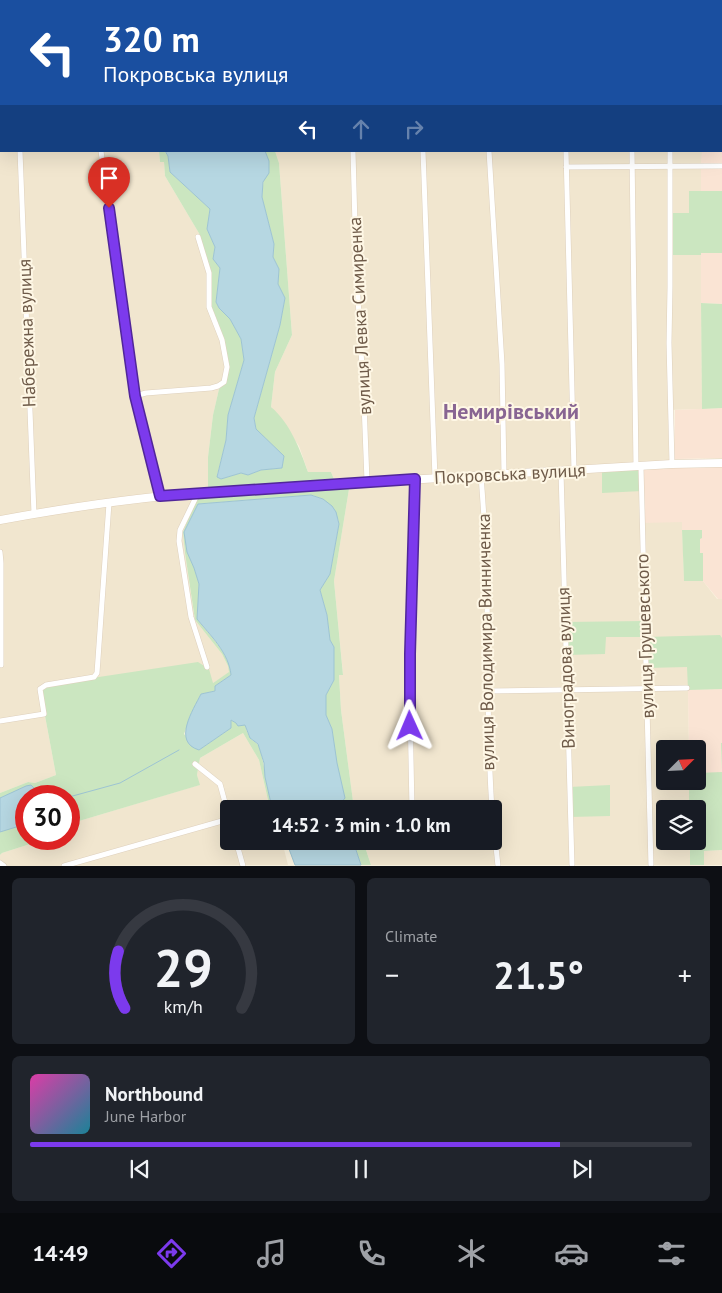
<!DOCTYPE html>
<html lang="en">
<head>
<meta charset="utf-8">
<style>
  body { margin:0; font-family:"PT Sans",sans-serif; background:#20242c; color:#f1f3f6; height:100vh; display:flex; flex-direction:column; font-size:19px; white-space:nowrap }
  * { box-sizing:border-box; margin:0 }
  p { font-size:16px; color:#9ea1a6 }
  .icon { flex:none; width:28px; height:28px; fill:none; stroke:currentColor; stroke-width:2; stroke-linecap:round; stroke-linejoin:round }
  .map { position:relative; height:866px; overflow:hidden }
  .drawer { display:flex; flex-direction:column; gap:12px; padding:12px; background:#0d0f14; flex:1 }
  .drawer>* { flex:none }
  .top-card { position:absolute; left:0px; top:0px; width:722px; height:152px; box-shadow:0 5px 20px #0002; background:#1a4fa0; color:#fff; overflow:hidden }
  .needle { width:32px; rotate:66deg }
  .controls { position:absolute; left:656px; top:740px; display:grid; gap:10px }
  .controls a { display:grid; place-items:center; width:50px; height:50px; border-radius:5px; background:#171b24; box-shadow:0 5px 20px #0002; font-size:25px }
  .speed { position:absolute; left:15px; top:785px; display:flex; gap:10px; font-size:25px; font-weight:700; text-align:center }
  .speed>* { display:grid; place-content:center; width:65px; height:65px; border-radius:50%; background:#171b24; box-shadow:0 5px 20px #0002; line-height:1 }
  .speed .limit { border:8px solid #d22; background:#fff; color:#111 }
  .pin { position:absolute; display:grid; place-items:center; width:42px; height:42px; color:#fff; margin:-51px -21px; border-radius:50% 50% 50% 0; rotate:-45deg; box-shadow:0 0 5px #0007 }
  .pin .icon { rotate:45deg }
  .me { position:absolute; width:55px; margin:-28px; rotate:359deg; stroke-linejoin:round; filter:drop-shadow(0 0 4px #0008) }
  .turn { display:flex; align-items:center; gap:18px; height:105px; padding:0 20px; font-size:22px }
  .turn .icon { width:65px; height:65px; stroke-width:2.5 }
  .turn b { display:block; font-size:35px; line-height:42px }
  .lanes { display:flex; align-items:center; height:48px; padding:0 20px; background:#0003; justify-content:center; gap:25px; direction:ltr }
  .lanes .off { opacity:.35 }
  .big { font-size:38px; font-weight:600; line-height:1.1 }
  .drawer .widget { flex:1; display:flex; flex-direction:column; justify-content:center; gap:8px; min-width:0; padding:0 18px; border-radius:8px; background:#20242c }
  .drawer .dial { align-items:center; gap:0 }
  .dial svg { height:130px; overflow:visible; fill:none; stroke:#363941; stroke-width:7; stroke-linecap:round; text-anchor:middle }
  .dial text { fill:#f1f3f6; stroke:none }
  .song { display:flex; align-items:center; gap:15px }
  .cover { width:60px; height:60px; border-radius:8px; background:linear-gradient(135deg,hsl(320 70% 55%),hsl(190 70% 35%)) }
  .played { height:5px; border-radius:2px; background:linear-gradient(90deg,#7c3aed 80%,#363941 80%) }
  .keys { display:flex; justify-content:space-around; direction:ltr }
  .heat { display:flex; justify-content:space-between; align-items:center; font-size:28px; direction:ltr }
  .drawer .tiles { flex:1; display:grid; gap:12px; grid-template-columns:1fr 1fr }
  .widget:last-child { grid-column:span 2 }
  .trip { position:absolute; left:220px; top:800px; width:282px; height:50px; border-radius:5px; background:#171b24; box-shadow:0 5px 20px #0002; font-weight:600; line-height:50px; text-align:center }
  .dock { display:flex; height:80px; justify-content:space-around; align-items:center; background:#090b0e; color:#9ea1a6 }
  .dock .icon { width:35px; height:35px }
  .dock .on { color:#7c3aed }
  .dock b { font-size:22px; color:#f1f3f6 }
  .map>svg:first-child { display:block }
  .residential { fill:#f1e6cf }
  .commercial { fill:#fae4d4 }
  .green { fill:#cbe6c0 }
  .water { fill:#b6d7e2; stroke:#9dc4d3 }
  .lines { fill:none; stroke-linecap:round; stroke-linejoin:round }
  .stream { stroke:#9dc4d3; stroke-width:1 }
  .street-casing { stroke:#ded0bd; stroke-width:6 }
  .secondary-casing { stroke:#dfcfb8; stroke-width:9 }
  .street { stroke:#fff; stroke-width:5 }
  .secondary { stroke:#fff; stroke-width:8 }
  .route-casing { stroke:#51269a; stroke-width:12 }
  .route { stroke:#7c3aed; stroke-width:9 }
  .labels { text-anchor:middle; stroke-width:4; stroke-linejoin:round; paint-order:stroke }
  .street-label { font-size:18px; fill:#6f5b49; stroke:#fef7e5 }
  .district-label { font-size:22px; font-weight:bold; fill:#886592; stroke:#fef7e5 }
</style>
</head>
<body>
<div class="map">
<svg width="722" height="866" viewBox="0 0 722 866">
  <rect width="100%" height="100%" fill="#faf3e0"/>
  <g class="residential">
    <polygon points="0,0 140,0 140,1 1,1 1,151 159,151 160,162 164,162 165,176 200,235 210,273 223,339 226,382 219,389 213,415 208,457 208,492 198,493 183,532 185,553 195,620 222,654 228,666 230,672 213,683 40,689 56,775 35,783 28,782 0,793"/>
    <rect x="222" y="0" width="480" height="1"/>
    <polygon points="275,151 702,151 701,192 689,213 673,213 673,255 701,255 702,409 668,410 669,460 667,462 682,522 684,581 703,581 717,599 722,599 722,689 688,690 689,749 665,749 665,781 689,781 689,809 665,809 665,841 690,841 690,865 371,865 363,841 494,841 494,809 354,809 341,710 339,675 343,674 334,581 350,483 336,484 331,472 308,472 299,446 271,407 275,372 292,335 279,163"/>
    <polygon points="243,733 259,760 270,809 229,809 229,841 281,841 284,849 288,865 0,866 0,855 2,853 46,839 69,839 69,824 199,785 197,775 200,758"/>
    <polygon points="722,850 722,865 704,865 704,851"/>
  </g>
  <g class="commercial">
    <polygon points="702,0 722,0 722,163 701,163 702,151 721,151 721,1 702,1"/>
    <polygon points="701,168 722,168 722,191 701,192"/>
    <polygon points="701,253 722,253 722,304 701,303"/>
    <polygon points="722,408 722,458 674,459 675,410"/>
    <polygon points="722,463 722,599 718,599 703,581 703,554 700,553 700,539 702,530 682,530 682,522 642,523 641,467"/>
    <polygon points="722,689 722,743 721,743 722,773 698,773 698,749 689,749 688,690"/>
  </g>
  <g class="green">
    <path d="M 159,151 L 164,151 L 168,156 L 170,172 L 210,209 L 207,229 L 215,247 L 213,259 L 220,268 L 216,302 L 219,308 L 230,319 L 241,339 L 244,360 L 228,415 L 226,440 L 217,476 L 221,479 L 241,473 L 248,475 L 261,470 L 282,468 L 284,456 L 256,429 L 254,418 L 280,325 L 285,298 L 278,284 L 279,269 L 273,257 L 274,244 L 262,197 L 266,153 L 265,151 L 275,151 L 279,163 L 292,335 L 275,372 L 271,407 C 290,423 300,449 308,472 L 331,472 L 336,484 L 350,483 L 334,581 L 343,675 L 339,675 L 341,710 L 354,809 L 342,809 L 332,729 L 326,715 L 326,695 L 334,680 L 334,647 L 330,640 L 327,615 L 320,590 L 330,574 L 339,524 L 338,519 L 323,499 L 312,495 L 198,504 L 184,532 L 199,584 L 197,619 C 210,636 229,653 231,675 L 215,686 L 215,691 L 201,694 L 192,713 L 184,734 L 199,750 L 231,728 L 231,720 L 236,723 L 245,724 C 246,729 248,735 251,739 C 255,743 257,742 259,747 C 266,767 266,789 273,809 L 270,809 L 259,760 L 243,733 L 200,758 L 197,775 L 200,785 L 69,824 L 69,796 L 26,796 L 26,839 L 46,839 L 2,853 L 0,855 L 0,793 L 28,782 L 35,783 L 56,775 L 40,689 L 46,685 L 198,662 L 209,669 L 213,683 L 229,672 L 228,666 L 222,654 L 195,620 L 185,553 L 183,532 L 198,493 L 208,492 L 208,457 L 213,415 L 219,389 L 226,382 L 229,367 L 211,306 L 210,273 L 200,235 L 165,176 L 164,162 L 160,162 Z"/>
    <polygon points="689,191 722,191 722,253 701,253 701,255 673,255 673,213 689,213"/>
    <polygon points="701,303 722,304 722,408 702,409"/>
    <polygon points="641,467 642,491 602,493 602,469"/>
    <polygon points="682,530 702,530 702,538 700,539 700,553 703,553 703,581 684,581"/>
    <polygon points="644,621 645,637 720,635 722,638 722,689 688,690 687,667 646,668 645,637 606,637 605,654 566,655 565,622"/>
    <polygon points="721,743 722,743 722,850 704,851 704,865 690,865 690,841 698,841 698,809 689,809 689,781 698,781 698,773 722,772"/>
    <polygon points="610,785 610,816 570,817 569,787"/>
    <polygon points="353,841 363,841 371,865 361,865"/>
  </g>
  <g class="water">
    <polygon points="165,151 265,151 269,161 269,173 263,182 262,197 274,244 273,257 279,269 278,284 285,298 280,325 254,418 256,429 284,456 282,468 261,470 248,475 241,473 221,479 217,477 226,440 228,415 244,360 241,339 230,319 219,308 216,302 220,268 213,259 215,247 207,229 210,209 170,172 168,156"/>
    <path d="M 311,495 L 323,499 L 332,506 L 336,512 L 339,524 L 330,574 L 320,590 L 327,615 L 330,640 L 334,647 L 334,680 L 326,695 L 326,715 L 332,729 L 337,763 L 345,798 L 341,803 L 342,809 L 273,809 L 270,799 L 265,777 L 264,763 L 258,744 L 250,738 L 245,725 L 238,726 L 236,723 L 231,720 L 231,728 L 199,750 C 172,742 193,710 201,694 L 215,691 L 215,686 L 231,675 C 229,653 210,635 197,619 L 199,584 L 194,568 L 187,552 L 184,532 L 198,504 Z"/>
    <polygon points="31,785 35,789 38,796 26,796 26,824 0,832 0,798 26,786"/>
    <polygon points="286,841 353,841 361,865 295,865"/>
  </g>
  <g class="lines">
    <polyline class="stream" points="69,797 120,783 179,750"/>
    <g class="street-casing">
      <g id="street">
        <polyline points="49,0 49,1"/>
        <polyline points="87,0 87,1"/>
        <polyline points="279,0 279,1"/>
        <polyline points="348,0 348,1"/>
        <polyline points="418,0 418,1"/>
        <polyline points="485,0 485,1"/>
        <polyline points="562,0 562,1"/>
        <polyline points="631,0 631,1"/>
        <polyline points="669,1 669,0"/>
        <polyline points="0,86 1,86"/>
        <polyline points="20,151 34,514"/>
        <polyline points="101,151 135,396 160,496"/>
        <polyline points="353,151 356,263 364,403 367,481"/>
        <polyline points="423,151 435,478"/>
        <polyline points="489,151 502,364 504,474"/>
        <polyline points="566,151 574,471"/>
        <polyline points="632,151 636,467"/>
        <polyline points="670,151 670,287 669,343 672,464"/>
        <polyline points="566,167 722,166"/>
        <polyline points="135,396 146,393 211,388 218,386 224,382 227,367 222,340 209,307 209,273 198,237"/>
        <polyline points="641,467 651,866"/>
        <polyline points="561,471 572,866"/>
        <path d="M 481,475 C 483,502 485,529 486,556 C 489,640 486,725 492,809"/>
        <polyline points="198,493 180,530 179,541 191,617 207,667"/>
        <polyline points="0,552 1,563 1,665"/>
        <polyline points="488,691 687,688"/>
        <polyline points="0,721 44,714 40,689 46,685 94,677 97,673 109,503"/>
        <polyline points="195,764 220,784 229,817"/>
        <polyline points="412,809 410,708 415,479"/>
        <polyline points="494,828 498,866"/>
        <polyline points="236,841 243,866"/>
        <polyline points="0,863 4,866"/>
        <polyline points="64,866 229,819"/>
      </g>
    </g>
    <g class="secondary-casing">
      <path id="secondary" d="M 0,520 C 66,508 132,498 198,493 L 504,474 L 672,464 L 722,463"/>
    </g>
    <use href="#street" class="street"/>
    <use href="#secondary" class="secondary"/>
  </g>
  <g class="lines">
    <g class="route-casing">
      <polyline id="route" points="109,208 135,396 160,496 415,479 410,654 410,726"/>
    </g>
    <use href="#route" class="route"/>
  </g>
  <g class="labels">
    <g class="street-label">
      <text transform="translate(360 316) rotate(-93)" y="6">вулиця Левка Симиренка</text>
      <text transform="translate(27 333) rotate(-92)" y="6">Набережна вулиця</text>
      <text transform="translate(510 474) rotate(-3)" y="6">Покровська вулиця</text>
      <text transform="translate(645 636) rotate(-92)" y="6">вулиця Грушевського</text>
      <text transform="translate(486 642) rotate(-91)" y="6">вулиця Володимира Винниченка</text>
      <text transform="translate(566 668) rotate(-92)" y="6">Виноградова вулиця</text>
    </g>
    <g class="district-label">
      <text x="511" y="419">Немирівський</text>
    </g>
  </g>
</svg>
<div class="controls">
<a><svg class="needle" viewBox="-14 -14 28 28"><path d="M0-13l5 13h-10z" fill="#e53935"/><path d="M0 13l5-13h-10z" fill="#9ea1a6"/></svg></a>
<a><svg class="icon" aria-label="layers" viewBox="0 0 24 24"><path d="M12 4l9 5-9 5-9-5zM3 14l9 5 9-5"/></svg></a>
</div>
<div class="speed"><div class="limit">30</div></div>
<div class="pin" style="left:109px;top:208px;background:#d93025"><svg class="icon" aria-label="arrive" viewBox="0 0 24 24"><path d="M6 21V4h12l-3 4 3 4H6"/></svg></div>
<svg class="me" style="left:410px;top:726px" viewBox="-20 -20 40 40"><path d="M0-17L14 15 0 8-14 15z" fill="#7c3aed" stroke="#fff" stroke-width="4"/></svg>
<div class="trip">14:52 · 3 min · 1.0 km</div>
<div class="top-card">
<div class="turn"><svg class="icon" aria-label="left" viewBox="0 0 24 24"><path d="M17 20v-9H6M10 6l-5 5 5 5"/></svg><div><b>320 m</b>Покровська вулиця</div></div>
<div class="lanes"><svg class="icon" aria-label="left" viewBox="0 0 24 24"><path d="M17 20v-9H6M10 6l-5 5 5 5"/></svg><svg class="icon off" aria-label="ahead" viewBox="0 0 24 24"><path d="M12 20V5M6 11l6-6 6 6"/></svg><svg class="icon off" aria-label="right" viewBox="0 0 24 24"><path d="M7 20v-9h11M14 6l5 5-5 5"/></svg></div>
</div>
</div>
<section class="drawer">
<div class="tiles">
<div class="widget dial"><svg viewBox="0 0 100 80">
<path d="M14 69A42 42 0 1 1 86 69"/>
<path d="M14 69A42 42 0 0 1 10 34" stroke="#7c3aed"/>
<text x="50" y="56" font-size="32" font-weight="700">29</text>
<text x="50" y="72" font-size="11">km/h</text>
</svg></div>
<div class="widget"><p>Climate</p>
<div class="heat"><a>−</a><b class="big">21.5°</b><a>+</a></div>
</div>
<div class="widget">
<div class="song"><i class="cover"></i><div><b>Northbound</b><p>June Harbor</p></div></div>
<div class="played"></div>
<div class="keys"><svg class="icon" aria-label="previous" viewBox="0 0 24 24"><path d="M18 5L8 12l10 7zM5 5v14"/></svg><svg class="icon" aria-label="pause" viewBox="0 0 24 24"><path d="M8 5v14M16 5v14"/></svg><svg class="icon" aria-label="next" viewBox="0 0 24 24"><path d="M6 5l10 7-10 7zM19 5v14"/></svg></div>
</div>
</div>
</section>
<nav class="dock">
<b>14:49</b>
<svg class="icon on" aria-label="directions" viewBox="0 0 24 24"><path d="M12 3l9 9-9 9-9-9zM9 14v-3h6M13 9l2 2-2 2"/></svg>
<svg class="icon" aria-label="music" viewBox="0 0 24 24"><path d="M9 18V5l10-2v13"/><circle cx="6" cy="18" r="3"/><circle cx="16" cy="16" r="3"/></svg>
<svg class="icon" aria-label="phone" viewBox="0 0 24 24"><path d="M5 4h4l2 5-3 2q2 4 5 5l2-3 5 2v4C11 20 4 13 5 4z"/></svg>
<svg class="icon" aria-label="climate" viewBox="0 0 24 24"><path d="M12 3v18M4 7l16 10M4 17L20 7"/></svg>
<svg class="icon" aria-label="car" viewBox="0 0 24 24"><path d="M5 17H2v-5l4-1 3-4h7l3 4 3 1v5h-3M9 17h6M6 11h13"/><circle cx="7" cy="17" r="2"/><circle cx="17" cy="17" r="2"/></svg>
<svg class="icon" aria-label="filters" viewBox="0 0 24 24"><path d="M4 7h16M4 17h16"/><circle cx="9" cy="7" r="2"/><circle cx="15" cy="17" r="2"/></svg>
</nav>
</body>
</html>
